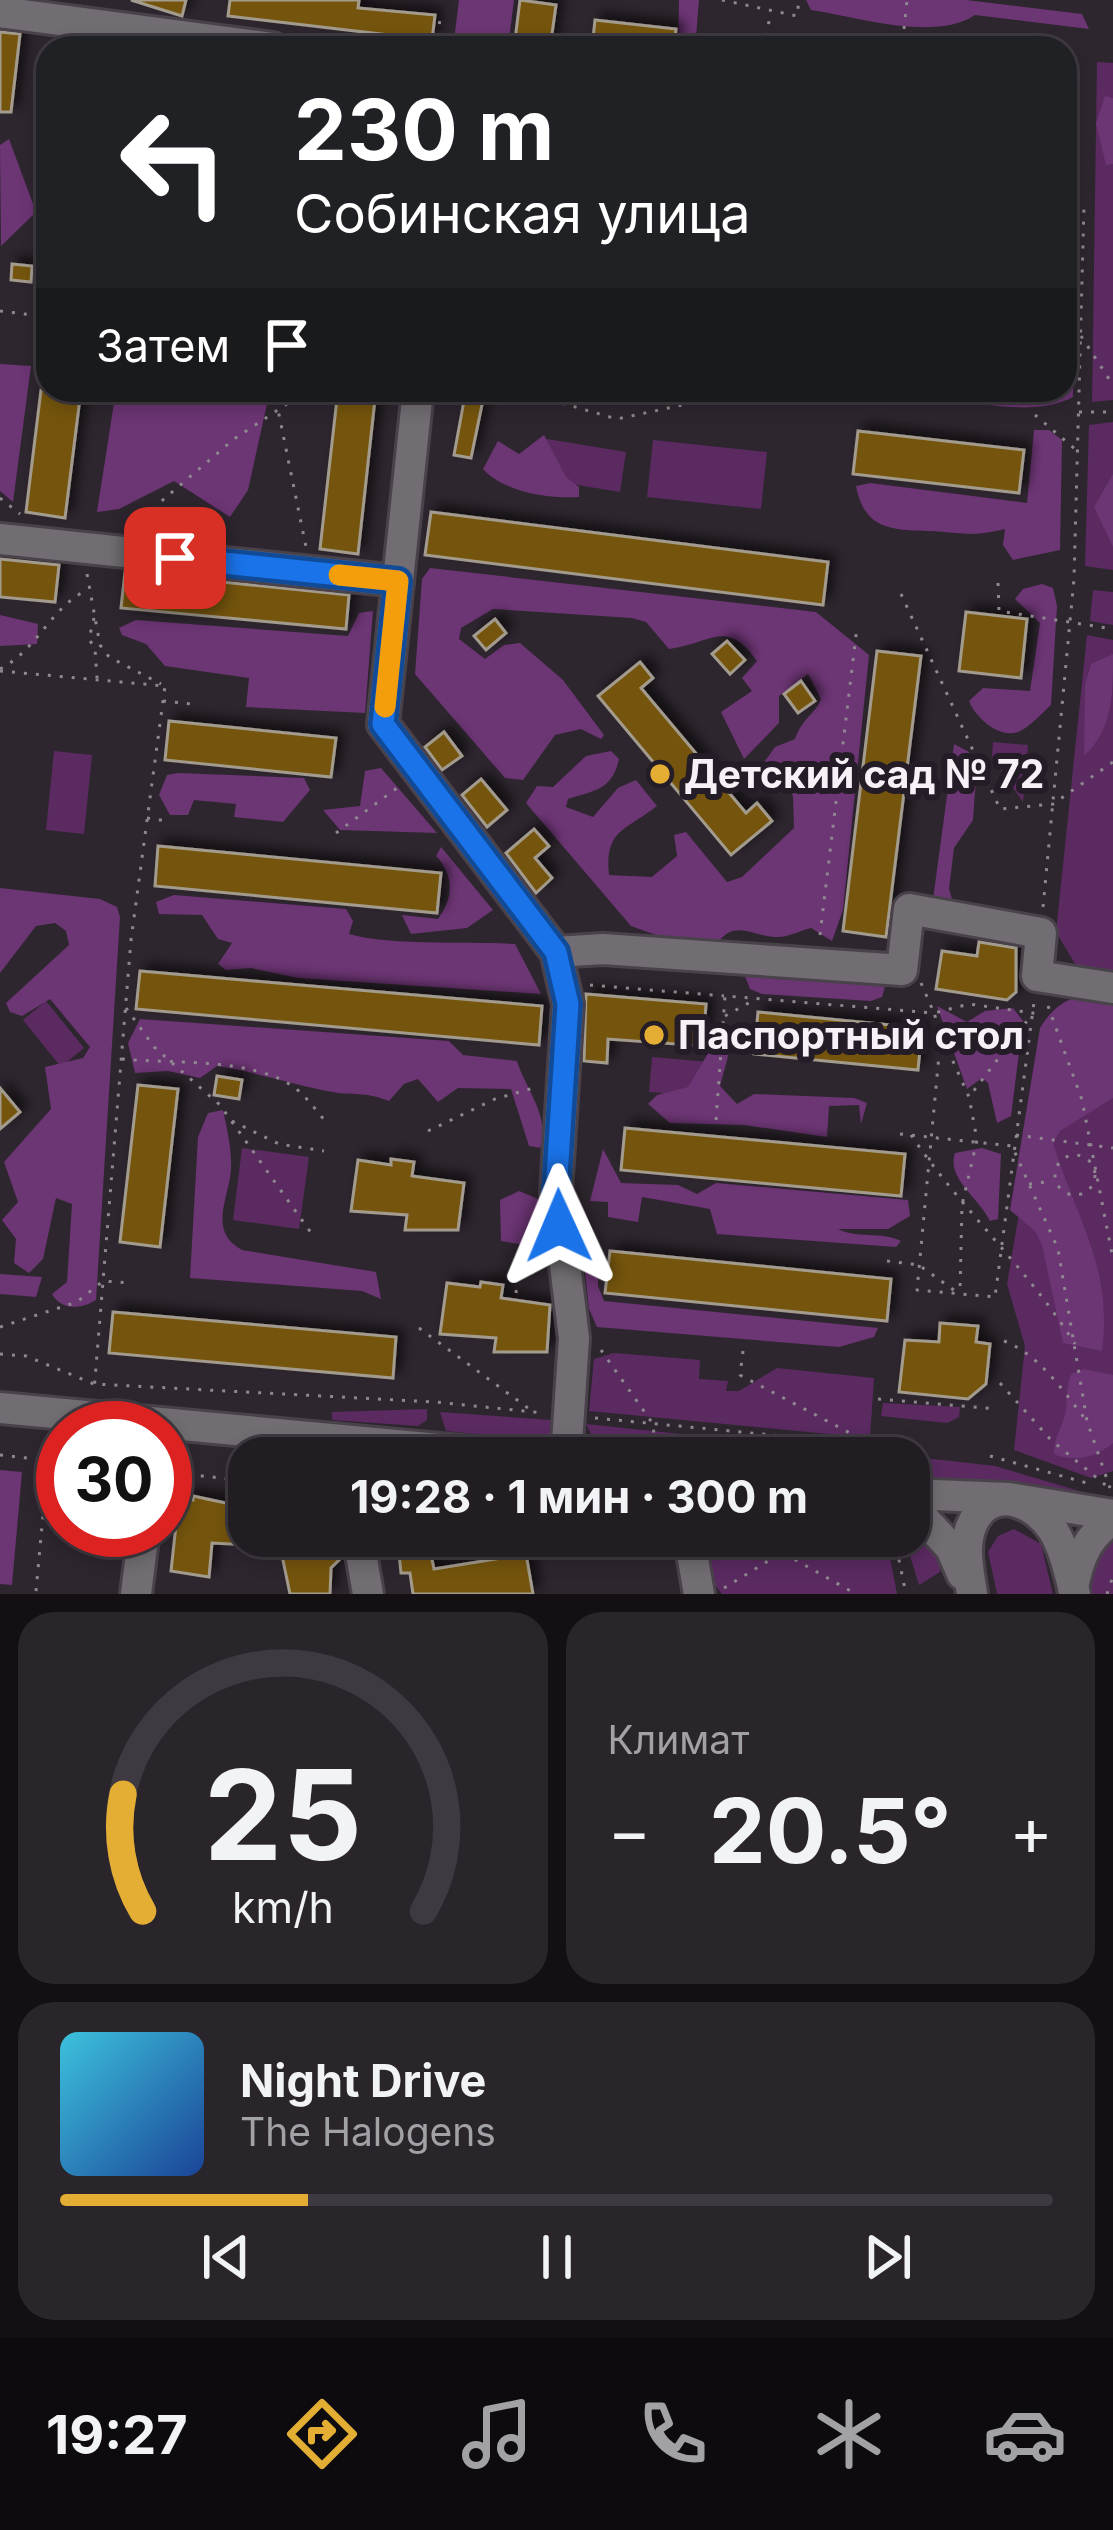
<!DOCTYPE html>
<html lang="ru">
<head>
<meta charset="utf-8">
<style>
  body { margin:0; font-family:Inter,sans-serif; background:#2a252b; color:#f1f3f6; height:100vh; display:flex; flex-direction:column; font-size:45px; white-space:nowrap }
  * { box-sizing:border-box; margin:0 }
  p { font-size:39px; color:#a2a1a6 }
  .icon { flex:none; width:66px; height:66px; fill:none; stroke:currentColor; stroke-width:2; stroke-linecap:round; stroke-linejoin:round }
  .map { position:relative; height:1594px; overflow:hidden }
  .drawer { display:flex; flex-direction:column; gap:18px; padding:18px; background:#130f13; flex:1 }
  .drawer>* { flex:none }
  .top-card { position:absolute; left:36px; top:36px; width:1041px; height:366px; border-radius:36px; box-shadow:0 6px 18px #0003,0 0 0 3px #3f3a41; background:#202124; color:#fff; overflow:hidden }
  .speed { position:absolute; left:36px; top:1401px; display:flex; gap:24px; font-size:60px; font-weight:700; text-align:center }
  .speed>* { display:grid; place-content:center; width:156px; height:156px; border-radius:50%; background:#221c23; box-shadow:0 6px 18px #0003,0 0 0 3px #3f3a41; line-height:1 }
  .speed .limit { border:18px solid #d22; background:#fff; color:#111 }
  .pin { position:absolute; display:grid; place-items:center; width:102px; height:102px; color:#fff; margin:-51px; border-radius:24px; box-shadow:0 6px 18px #0006 }
  .me { position:absolute; width:132px; margin:-66px; rotate:359deg; stroke-linejoin:round; filter:drop-shadow(0 0 9px #0008) }
  .turn { display:flex; align-items:center; gap:42px; height:252px; padding:0 60px; font-size:54px }
  .turn .icon { width:156px; height:156px; stroke-width:2.5 }
  .turn b { display:block; font-size:84px; line-height:102px }
  .then { display:flex; align-items:center; height:114px; padding:0 60px; background:#0003; gap:24px; font-size:45px }
  .big { font-size:90px; font-weight:700; line-height:1.1 }
  .drawer .tile { flex:1; display:flex; flex-direction:column; justify-content:center; gap:18px; min-width:0; padding:0 42px; border-radius:36px; background:#2a252b }
  .drawer .dial { align-items:center; gap:0 }
  .dial svg { height:312px; overflow:visible; fill:none; stroke:#3f3a41; stroke-width:7; stroke-linecap:round; text-anchor:middle }
  .dial text { fill:#f1f3f6; stroke:none }
  .song { display:flex; align-items:center; gap:36px }
  .cover { width:144px; height:144px; border-radius:18px; background:linear-gradient(135deg,hsl(190 70% 55%),hsl(220 70% 35%)) }
  .played { height:12px; border-radius:6px; background:linear-gradient(90deg,#e4ae35 25%,#3f3a41 25%) }
  .keys { display:flex; justify-content:space-around; direction:ltr }
  .heat { display:flex; justify-content:space-between; align-items:center; font-size:66px; direction:ltr }
  .drawer .tiles { flex:1; display:grid; gap:18px; grid-template-columns:1fr 1fr }
  .tile:last-child { grid-column:span 2 }
  .trip { position:absolute; left:228px; top:1437px; width:702px; height:120px; border-radius:36px; background:#221c23; box-shadow:0 6px 18px #0003,0 0 0 3px #3f3a41; font-weight:700; line-height:120px; text-align:center }
  .tab-bar { display:flex; height:192px; justify-content:space-around; align-items:center; background:#0e0b0e; color:#a2a1a6 }
  .tab-bar .icon { width:84px; height:84px }
  .tab-bar .active { color:#e4ae35 }
  .tab-bar b { font-size:54px; color:#f1f3f6 }
  .map>svg:first-child { display:block }
  .green { fill:#5a2a61 }
  .forest { fill:#6c3574 }
  .building { fill:#745507; stroke:#a39b8d; stroke-width:3; filter:url(#shadow) }
  .lines { fill:none; stroke-linecap:round; stroke-linejoin:round }
  .minor-casing { stroke:#4a424b; stroke-width:36 }
  .path { stroke:#8f8890; stroke-width:3; stroke-dasharray:3 9; stroke-linecap:butt }
  .minor { stroke:#716d72; stroke-width:30 }
  .route-casing { stroke:#114b97; stroke-width:30 }
  .route { stroke:#1a73e8; stroke-width:21 }
  .slow { stroke:#f59e0b; stroke-width:21 }
  .poi-dot { fill:#e4ae35; stroke:#241c26; stroke-width:4.5 }
  .labels { text-anchor:middle; stroke-width:12; stroke-linejoin:round; paint-order:stroke }
  .poi-label { font-size:39px; font-weight:bold; fill:#f6f0f7; stroke:#241c26; text-anchor:start }
</style>
</head>
<body>
<div class="map">
<svg width="1113" height="1594" viewBox="0 0 1113 1594">
  <defs>
    <filter id="shadow"><feDropShadow dx="7" dy="-7" stdDeviation="6" flood-color="#0009"/></filter>
  </defs>
  <rect width="100%" height="100%" fill="#2e262f"/>
  <g class="green">
    <polygon points="1097,62 1113,63 1113,400 1092,402"/>
    <polygon points="40,195 48,196 48,263 33,261"/>
    <polygon points="1113,422 1113,570 1085,566 1089,425"/>
    <polygon points="541,438 626,452 620,492 535,478"/>
    <polygon points="653,440 767,452 761,509 647,497"/>
    <polygon points="1093,590 1113,592 1113,625 1090,621"/>
    <polygon points="1087,635 1113,640 1113,973 1077,967 1056,932"/>
    <polygon points="993,742 1028,745 1023,802 992,757"/>
    <polygon points="54,751 92,755 84,834 46,830"/>
    <polygon points="46,1001 84,1048 61,1067 23,1020"/>
    <polygon points="1113,1005 1113,1471 1091,1478 1014,1450 1025,1346 1007,1284 1048,1043"/>
    <polygon points="652,1057 710,1062 707,1097 649,1092"/>
    <polygon points="242,1148 309,1157 299,1229 233,1220"/>
    <polygon points="614,1353 700,1360 699,1379 728,1381 726,1391 739,1391 777,1368 874,1378 870,1438 589,1411 594,1359"/>
    <polygon points="883,1403 960,1407 959,1417 947,1423 881,1416"/>
    <polygon points="427,1409 427,1420 418,1426 332,1420 332,1412"/>
    <polygon points="440,1412 565,1421 564,1432 544,1441 446,1431"/>
    <polygon points="586,1424 889,1456 889,1458 752,1458 595,1442"/>
    <polygon points="907,1456 995,1466 1096,1496 1095,1502 909,1473"/>
    <path d="M 909,1520 C 925,1527 943,1554 940,1572 L 919,1585 L 904,1536 L 909,1536 Z"/>
    <polygon points="1014,1529 1041,1544 1053,1594 997,1594 988,1552 998,1536"/>
    <polygon points="704,1536 886,1536 897,1594 722,1594 704,1571"/>
    <path d="M 1113,1539 L 1113,1594 L 1092,1594 C 1088,1569 1091,1552 1113,1539 Z"/>
  </g>
  <g class="forest">
    <polygon points="459,0 514,0 508,48 461,48 454,41"/>
    <polygon points="679,0 699,0 695,48 678,48"/>
    <path d="M 806,0 L 966,0 L 1082,14 L 1089,29 L 975,15 C 935,42 858,17 811,10 Z"/>
    <polygon points="1105,96 1113,98 1113,164 1106,165 1096,123"/>
    <polygon points="9,139 36,212 1,246 0,145"/>
    <path d="M 1069,182 L 1074,192 L 1073,397 C 1027,421 955,397 905,390 L 1065,390 L 1065,183 Z"/>
    <polygon points="0,364 31,366 13,502 0,491"/>
    <polygon points="116,390 270,390 248,490 230,517 174,481 119,509 97,512"/>
    <path d="M 1034,430 L 1049,430 L 1062,440 L 1060,550 L 1013,560 L 1003,545 L 1005,529 C 968,538 963,532 928,531 C 891,530 864,529 856,486 L 870,483 L 1027,503 Z"/>
    <path d="M 544,435 L 566,477 L 579,487 L 579,497 C 550,499 503,492 483,469 L 498,441 L 519,454 Z"/>
    <polygon points="1113,474 1113,547 1094,507"/>
    <path d="M 430,568 L 816,612 L 869,655 L 843,910 L 832,941 L 811,928 C 802,930 790,936 780,937 C 752,938 734,916 715,947 L 684,945 L 631,926 L 526,803 L 537,786 L 553,787 L 586,756 L 611,751 L 619,759 C 612,790 596,790 568,799 L 566,807 L 593,817 L 618,788 L 636,780 L 657,806 C 627,830 604,829 609,875 L 652,877 L 677,856 L 674,835 L 686,832 L 727,882 L 742,877 L 794,828 L 793,796 L 765,761 L 775,747 L 795,739 C 802,718 817,712 821,699 L 808,674 L 779,696 L 779,723 L 744,759 L 721,712 L 752,691 L 742,678 L 757,661 C 726,618 713,643 669,649 L 646,622 L 632,618 L 493,609 L 461,628 L 459,639 L 485,659 L 504,645 L 520,643 L 563,680 L 604,735 L 601,739 L 581,729 L 555,735 L 523,780 L 505,778 L 415,674 L 422,579 Z"/>
    <path d="M 1042,584 L 1053,588 L 1057,606 L 1051,705 C 1042,713 1029,728 1018,732 C 999,739 975,717 969,701 L 983,688 L 1030,691 L 1040,623 L 1015,599 L 1023,589 Z"/>
    <polygon points="373,611 365,713 246,707 249,678 165,666 146,644 122,635 119,628 136,620 348,636 359,613"/>
    <polygon points="0,615 38,624 37,644 0,646"/>
    <path d="M 1113,654 C 1113,695 1113,729 1084,756 L 1085,685 L 1091,664 Z"/>
    <polygon points="954,744 969,752 976,778 973,820 954,848 949,889 955,909 945,926 934,930 931,914"/>
    <polygon points="381,768 437,833 340,830 323,810 360,806 365,771"/>
    <polygon points="178,773 304,778 310,790 283,822 234,817 236,804 194,800 188,815 170,815 159,795 167,775"/>
    <path d="M 441,847 L 493,910 L 467,928 L 411,934 L 402,915 L 438,919 C 454,898 454,875 436,856 Z"/>
    <path d="M 0,888 L 100,899 L 117,907 L 120,917 L 96,1300 C 82,1309 61,1311 52,1294 L 67,1282 L 72,1204 L 56,1198 L 43,1259 L 29,1273 L 14,1263 L 16,1239 L 2,1220 L 18,1202 L 4,1162 L 51,1109 L 45,1067 L 83,1058 L 90,1047 L 50,999 L 22,1016 L 10,1012 L 6,1003 L 69,945 L 66,931 L 55,923 L 36,926 L 0,973 Z"/>
    <path d="M 174,895 L 346,909 L 353,921 L 349,934 C 391,946 467,941 515,944 L 541,994 L 298,978 L 251,968 L 226,970 L 218,964 L 232,943 L 218,939 L 202,915 L 159,914 L 156,902 Z"/>
    <polygon points="760,964 886,983 882,997 871,1001 762,994 750,989 745,976"/>
    <path d="M 1113,993 L 1113,1098 L 1060,1131 L 1053,1143 C 1076,1218 1113,1267 1102,1351 L 1063,1343 L 1042,1245 L 1035,1231 L 1010,1210 L 1040,1028 C 1059,997 1079,994 1113,993 Z"/>
    <polygon points="937,1006 967,1022 985,1011 1013,1008 1023,1021 1011,1116 997,1123 988,1083 982,1078 967,1089"/>
    <path d="M 140,1019 L 449,1041 L 463,1055 L 517,1061 C 526,1090 551,1117 540,1148 L 529,1146 L 511,1089 L 458,1088 L 438,1102 L 418,1079 L 404,1084 L 389,1101 C 363,1091 355,1096 333,1092 C 293,1085 257,1072 217,1066 L 200,1078 L 168,1071 L 135,1073 L 128,1043 Z"/>
    <polygon points="727,1031 734,1034 720,1086 737,1104 754,1094 854,1098 867,1103 861,1124 859,1105 829,1106 827,1137 744,1125 670,1123 648,1104 657,1095 688,1087 719,1035"/>
    <path d="M 223,1110 C 227,1129 232,1150 231,1170 C 228,1201 208,1231 242,1250 L 376,1272 L 381,1299 L 362,1291 L 190,1278 L 198,1137 L 208,1113 Z"/>
    <path d="M 982,1148 L 1001,1154 L 998,1219 L 990,1221 C 979,1198 946,1178 955,1153 Z"/>
    <path d="M 603,1149 L 621,1183 L 678,1185 L 697,1194 L 716,1183 L 908,1200 L 910,1216 L 888,1229 L 838,1229 C 858,1239 880,1231 901,1241 L 896,1247 L 717,1234 L 710,1209 L 642,1197 L 638,1222 L 608,1217 L 608,1202 L 590,1201 Z"/>
    <polygon points="519,1191 538,1199 542,1246 538,1247 501,1241 500,1200"/>
    <polygon points="589,1246 598,1247 598,1286 604,1301 878,1328 874,1337 839,1347 597,1327 589,1309 583,1252"/>
    <polygon points="0,1274 42,1277 36,1297 0,1294"/>
    <path d="M 1084,1369 L 1113,1375 L 1113,1443 C 1097,1457 1074,1463 1054,1454 C 1054,1437 1061,1430 1065,1415 C 1068,1401 1065,1389 1071,1374 Z"/>
    <polygon points="0,1470 22,1472 12,1585 0,1584"/>
  </g>
  <g class="building">
    <polygon points="131,0 186,0 182,16"/>
    <polygon points="230,0 359,0 358,8 435,15 432,40 228,16"/>
    <polygon points="520,0 556,5 550,48 514,48"/>
    <polygon points="595,20 676,29 674,48 592,48"/>
    <polygon points="0,32 20,34 11,112 0,112"/>
    <polygon points="12,264 32,266 31,282 11,280"/>
    <polygon points="41,390 81,390 65,518 26,512"/>
    <polygon points="338,390 376,390 358,554 320,549"/>
    <polygon points="466,390 485,390 471,458 454,455"/>
    <polygon points="858,431 1024,450 1019,493 853,474"/>
    <polygon points="431,512 828,562 823,605 425,555"/>
    <polygon points="0,559 59,565 55,602 0,597"/>
    <polygon points="125,572 349,595 346,629 121,608"/>
    <polygon points="966,612 1027,619 1021,678 959,671"/>
    <polygon points="495,619 506,633 486,650 474,636"/>
    <polygon points="727,641 745,660 730,674 712,654"/>
    <polygon points="877,651 921,656 886,937 843,931"/>
    <polygon points="640,662 653,678 641,688 746,813 757,803 772,821 731,855 598,696"/>
    <polygon points="801,681 815,701 798,713 784,694"/>
    <polygon points="169,721 336,738 331,777 165,760"/>
    <polygon points="444,732 462,756 442,770 425,747"/>
    <polygon points="481,779 507,810 487,827 462,795"/>
    <polygon points="534,829 549,846 535,858 552,878 536,893 506,853"/>
    <polygon points="158,846 441,873 437,913 155,886"/>
    <polygon points="979,942 1016,948 1016,992 1007,1000 936,989 942,951 977,956"/>
    <polygon points="140,971 542,1006 539,1045 136,1009"/>
    <polygon points="586,994 706,1004 703,1046 608,1039 607,1063 584,1061"/>
    <polygon points="758,1012 922,1028 918,1070 754,1054"/>
    <polygon points="217,1076 242,1080 239,1099 214,1095"/>
    <polygon points="138,1085 178,1089 160,1247 120,1242"/>
    <polygon points="0,1088 20,1112 0,1129"/>
    <polygon points="625,1128 905,1154 901,1196 621,1170"/>
    <polygon points="391,1159 414,1162 412,1176 464,1183 458,1230 405,1230 407,1215 351,1211 358,1160 391,1165"/>
    <polygon points="610,1251 891,1279 887,1321 605,1293"/>
    <polygon points="481,1282 503,1285 501,1298 550,1305 547,1352 494,1352 496,1338 440,1334 447,1283 480,1287"/>
    <polygon points="113,1312 396,1337 393,1378 109,1353"/>
    <polygon points="940,1323 978,1326 976,1342 990,1344 986,1384 968,1399 899,1392 905,1340 939,1342"/>
    <polygon points="193,1496 249,1508 249,1545 212,1543 209,1577 171,1571 179,1498 193,1500"/>
    <polygon points="278,1536 316,1536 326,1557 340,1559 331,1568 330,1594 290,1594"/>
    <polygon points="414,1536 427,1536 434,1569 526,1554 533,1594 413,1594 410,1573 401,1573 399,1553 413,1553"/>
  </g>
  <g class="lines">
    <g class="minor-casing">
      <g id="minor">
        <polyline points="0,12 273,48"/>
        <polyline points="418,390 383,724 556,952 568,1004 556,1192 574,1338 566,1458"/>
        <polyline points="0,539 398,581"/>
        <polyline points="556,952 603,949 902,970 909,909 1041,933 1037,976 1113,988"/>
        <polyline points="0,1408 536,1458"/>
        <polyline points="909,1494 1009,1498 1113,1515"/>
        <polyline points="909,1503 951,1548 962,1574"/>
        <polyline points="358,1536 368,1594"/>
        <polyline points="689,1536 699,1594"/>
        <path d="M 1073,1588 C 1079,1557 1087,1537 1113,1519"/>
        <polyline points="136,1594 144,1530"/>
        <path d="M 972,1594 C 969,1572 963,1548 971,1527 C 987,1484 1033,1499 1053,1530 C 1065,1550 1069,1572 1075,1594"/>
      </g>
    </g>
    <g class="path">
      <polyline points="722,0 797,16 799,0"/>
      <polyline points="904,29 907,0"/>
      <polyline points="767,36 770,13"/>
      <polyline points="437,48 440,18"/>
      <polyline points="1065,202 1080,218"/>
      <polyline points="0,311 48,317"/>
      <polyline points="1081,336 1113,385"/>
      <polyline points="1065,337 1077,347"/>
      <polyline points="274,390 306,547"/>
      <polyline points="516,390 617,419 729,395 841,392"/>
      <polyline points="1079,412 1113,412"/>
      <polyline points="1035,415 1075,449"/>
      <polyline points="0,498 20,514"/>
      <polyline points="141,530 157,505 234,439 308,390"/>
      <polyline points="87,574 100,645 109,657 161,684"/>
      <polyline points="998,583 999,611 1113,629"/>
      <polyline points="901,594 1000,809 1053,804 1113,762"/>
      <polyline points="94,618 89,639 95,649 97,678"/>
      <path d="M 0,669 C 37,650 50,609 85,591"/>
      <polyline points="0,671 165,686 131,940 94,1391"/>
      <polyline points="163,701 191,704"/>
      <polyline points="147,818 167,821"/>
      <polyline points="336,833 397,788"/>
      <polyline points="1043,907 1074,579 1084,206"/>
      <polyline points="820,935 857,627"/>
      <polyline points="921,983 934,1013 969,1004 1033,1013 969,1097"/>
      <polyline points="590,985 724,996"/>
      <polyline points="1048,1006 1082,1100 1113,1259"/>
      <polyline points="126,1008 154,1047 220,1105 314,1237"/>
      <polyline points="725,1016 754,1000"/>
      <polyline points="943,1039 969,1097 977,1140 962,1205 960,1292"/>
      <path d="M 122,1059 C 172,1064 253,1057 295,1088 C 307,1097 317,1112 327,1123"/>
      <polyline points="716,1120 725,996 934,1013 941,1034 917,1290 995,1297 1034,1002"/>
      <polyline points="232,1121 279,1144 324,1151"/>
      <polyline points="428,1131 495,1099 537,1087"/>
      <polyline points="900,1134 1012,1146 1058,1249 1087,1421 1110,1488"/>
      <path d="M 911,1135 C 961,1209 1028,1269 1075,1344"/>
      <polyline points="1016,1135 1113,1148"/>
      <circle cx="1075" cy="1175" r="20"/>
      <polyline points="1029,1184 1053,1181"/>
      <polyline points="887,1261 919,1265 958,1293"/>
      <polyline points="519,1269 541,1275"/>
      <polyline points="516,1293 520,1253"/>
      <polyline points="0,1327 77,1302 103,1281 131,1283"/>
      <polyline points="419,1328 532,1411"/>
      <path d="M 1004,1341 C 1040,1355 1063,1391 1086,1420"/>
      <polyline points="601,1350 653,1424 656,1458"/>
      <polyline points="743,1351 740,1375 867,1442"/>
      <polyline points="0,1354 26,1356 94,1384 435,1402 544,1413"/>
      <polyline points="1000,1383 1051,1440 1109,1488"/>
      <polyline points="878,1399 997,1409"/>
      <polyline points="595,1418 897,1447 896,1458"/>
      <polyline points="0,1455 63,1462"/>
      <polyline points="990,1456 1094,1485"/>
      <polyline points="165,1472 249,1481"/>
      <polyline points="753,1536 856,1594"/>
      <polyline points="894,1536 906,1594"/>
      <polyline points="724,1588 809,1536"/>
      <polyline points="36,1591 48,1460"/>
      <polyline points="1107,1594 1113,1576"/>
    </g>
    <use href="#minor" class="minor"/>
  </g>
  <g class="lines">
    <g class="route-casing">
      <polyline id="route" points="175,558 398,581 383,724 556,952 568,1004 556,1192 559,1226"/>
    </g>
    <use href="#route" class="route"/>
    <polyline class="slow" points="339,575 398,581 385,707"/>
  </g>
  <g class="poi-dot">
    <circle cx="660" cy="774" r="12"/>
    <circle cx="654" cy="1035" r="12"/>
  </g>
  <g class="labels">
    <g class="poi-label">
      <text x="684" y="788">Детский сад № 72</text>
      <text x="678" y="1049">Паспортный стол</text>
    </g>
  </g>
</svg>
<div class="speed"><div class="limit">30</div></div>
<div class="pin" style="left:175px;top:558px;background:#d93025"><svg class="icon" aria-label="arrive" viewBox="0 0 24 24"><path d="M6 21V4h12l-3 4 3 4H6"/></svg></div>
<svg class="me" style="left:559px;top:1226px" viewBox="-20 -20 40 40"><path d="M0-17L14 15 0 8-14 15z" fill="#1a73e8" stroke="#fff" stroke-width="4"/></svg>
<div class="trip">19:28 · 1 мин · 300 m</div>
<div class="top-card">
<div class="turn"><svg class="icon" aria-label="left" viewBox="0 0 24 24"><path d="M17 20v-9H6M10 6l-5 5 5 5"/></svg><div><b>230 m</b>Собинская улица</div></div>
<div class="then">Затем<svg class="icon" aria-label="arrive" viewBox="0 0 24 24"><path d="M6 21V4h12l-3 4 3 4H6"/></svg></div>
</div>
</div>
<section class="drawer">
<div class="tiles">
<div class="tile dial"><svg viewBox="0 0 100 80">
<path d="M14 69A42 42 0 1 1 86 69"/>
<path d="M14 69A42 42 0 0 1 9 39" stroke="#e4ae35"/>
<text x="50" y="56" font-size="32" font-weight="700">25</text>
<text x="50" y="72" font-size="11">km/h</text>
</svg></div>
<div class="tile"><p>Климат</p>
<div class="heat"><a>−</a><b class="big">20.5°</b><a>+</a></div>
</div>
<div class="tile">
<div class="song"><i class="cover"></i><div><b>Night Drive</b><p>The Halogens</p></div></div>
<div class="played"></div>
<div class="keys"><svg class="icon" aria-label="previous" viewBox="0 0 24 24"><path d="M18 5L8 12l10 7zM5 5v14"/></svg><svg class="icon" aria-label="pause" viewBox="0 0 24 24"><path d="M8 5v14M16 5v14"/></svg><svg class="icon" aria-label="next" viewBox="0 0 24 24"><path d="M6 5l10 7-10 7zM19 5v14"/></svg></div>
</div>
</div>
</section>
<nav class="tab-bar">
<b>19:27</b>
<svg class="icon active" aria-label="directions" viewBox="0 0 24 24"><path d="M12 3l9 9-9 9-9-9zM9 14v-3h6M13 9l2 2-2 2"/></svg>
<svg class="icon" aria-label="music" viewBox="0 0 24 24"><path d="M9 18V5l10-2v13"/><circle cx="6" cy="18" r="3"/><circle cx="16" cy="16" r="3"/></svg>
<svg class="icon" aria-label="phone" viewBox="0 0 24 24"><path d="M5 4h4l2 5-3 2q2 4 5 5l2-3 5 2v4C11 20 4 13 5 4z"/></svg>
<svg class="icon" aria-label="climate" viewBox="0 0 24 24"><path d="M12 3v18M4 7l16 10M4 17L20 7"/></svg>
<svg class="icon" aria-label="car" viewBox="0 0 24 24"><path d="M5 17H2v-5l4-1 3-4h7l3 4 3 1v5h-3M9 17h6M6 11h13"/><circle cx="7" cy="17" r="2"/><circle cx="17" cy="17" r="2"/></svg>
</nav>
</body>
</html>
